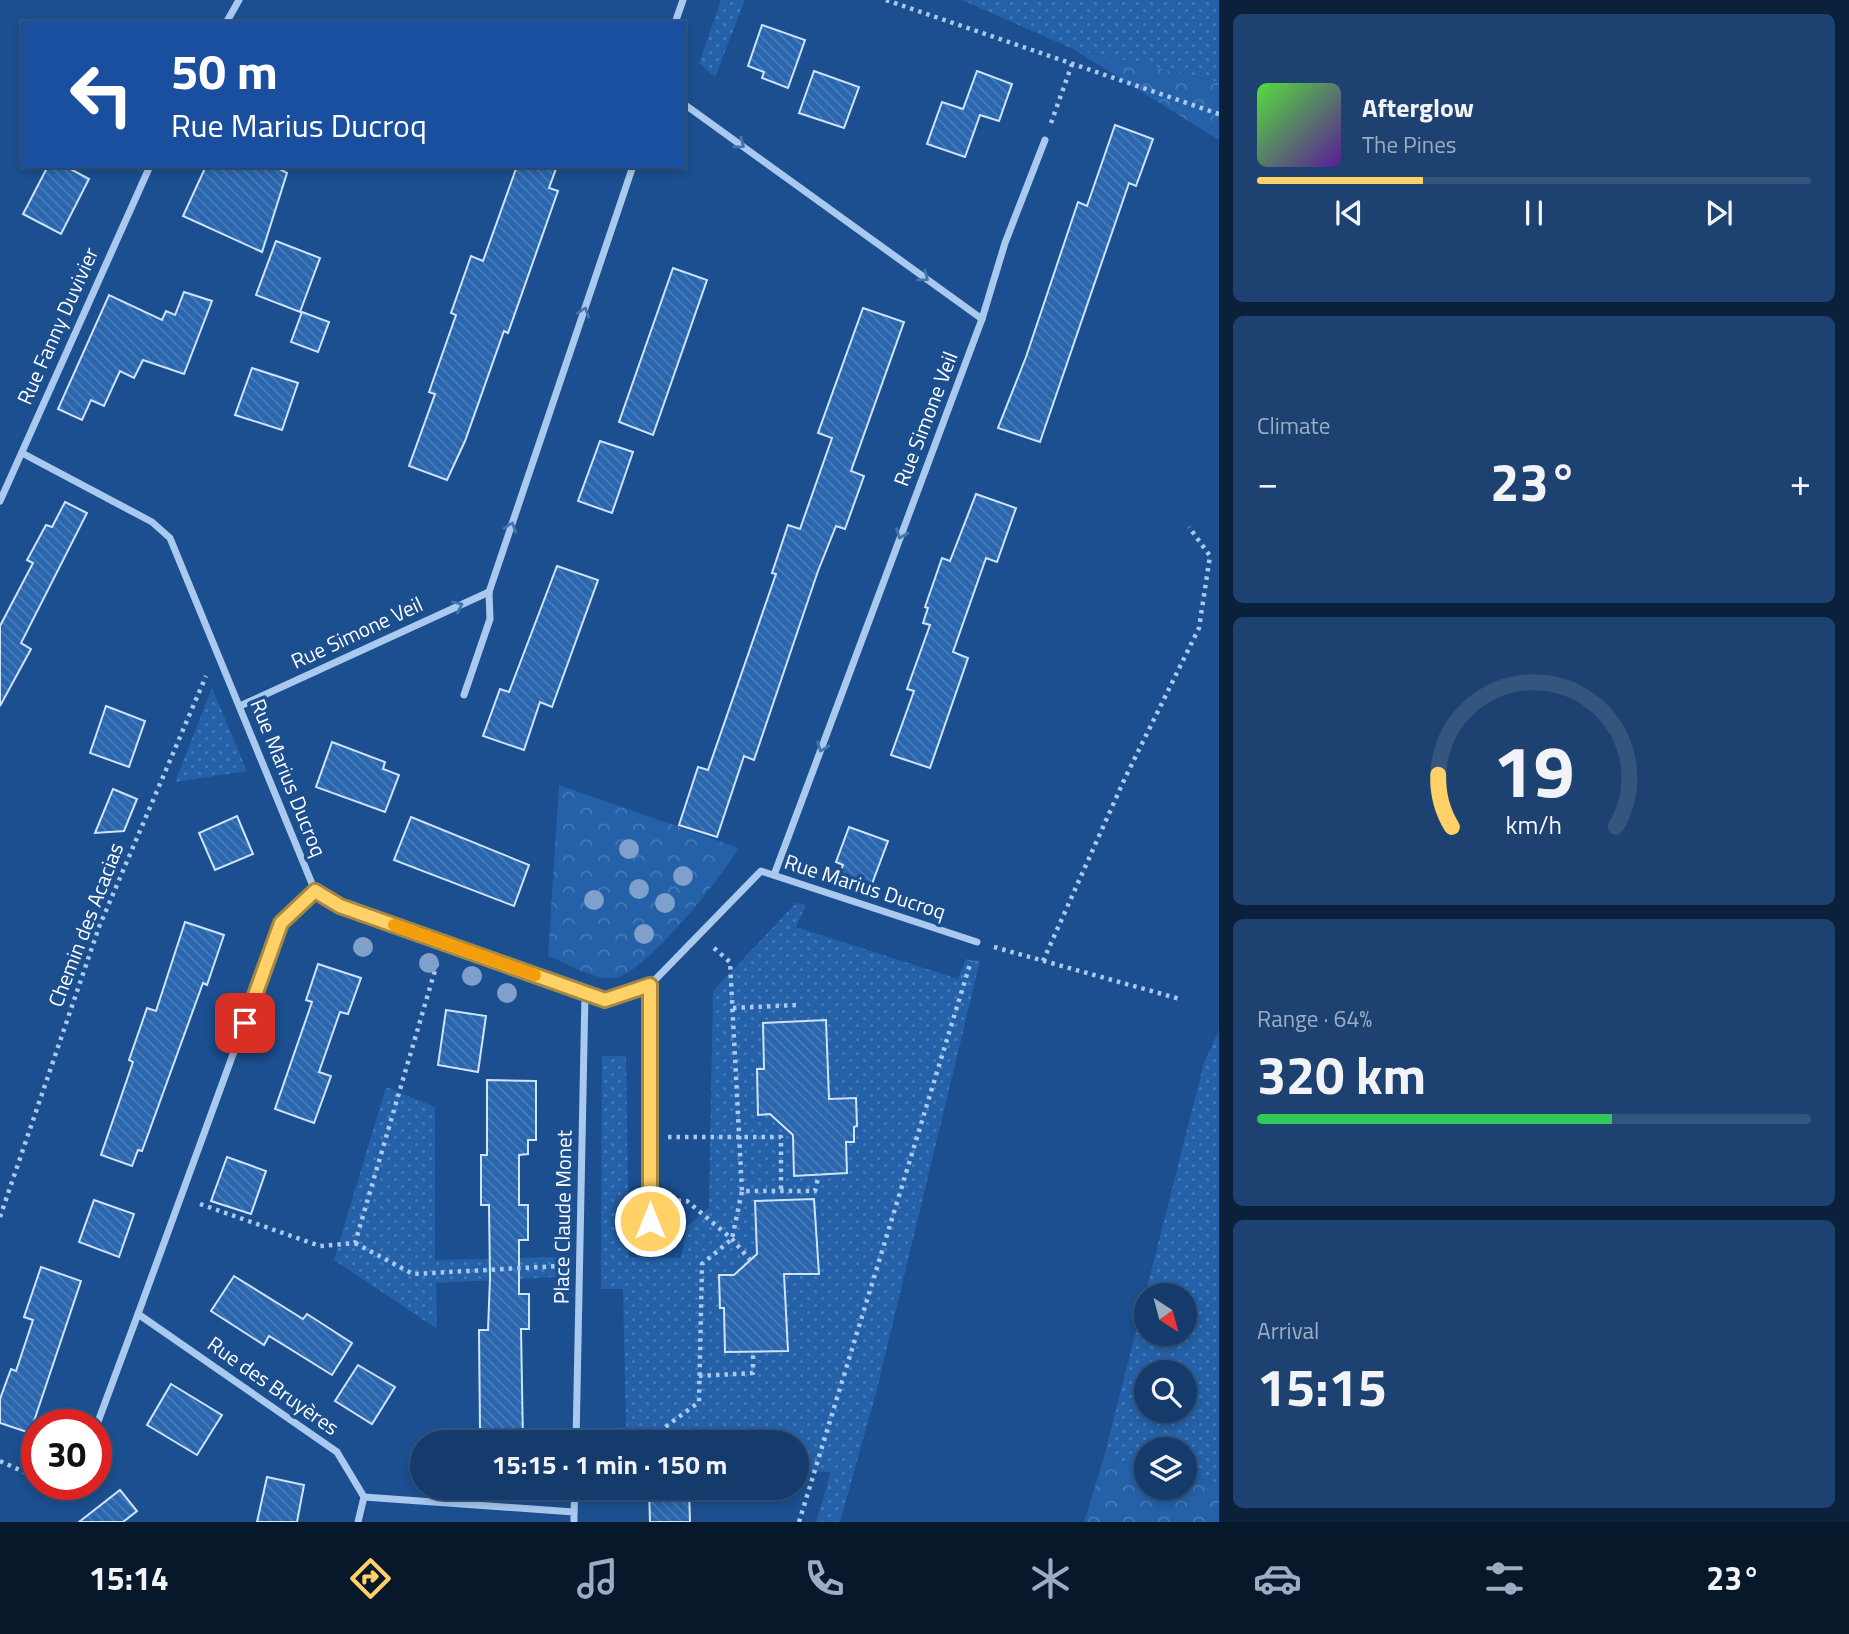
<!DOCTYPE html>
<html lang="en">
<head>
<meta charset="utf-8">
<style>
  body { margin:0; font-family:"Titillium Web",sans-serif; background:#1d4271; color:#f1f3f6; height:100vh; display:flex; flex-direction:column; font-size:26px; white-space:nowrap }
  * { box-sizing:border-box; margin:0 }
  p { font-size:23px; color:#9dadc1 }
  .icon { flex:none; width:38px; height:38px; fill:none; stroke:currentColor; stroke-width:2; stroke-linecap:round; stroke-linejoin:round }
  .map { position:relative; flex:1; overflow:hidden }
  .drawer { display:flex; flex-direction:column; gap:14px; padding:14px; background:#0b203b; width:630px }
  .drawer>* { flex:none }
  .top-card { position:absolute; left:21px; top:21px; width:665px; height:147px; border-radius:0px; box-shadow:0 4px 10px #0003,0 0 0 2px #33557e; background:#1a4fa0; color:#fff; overflow:hidden }
  .needle { width:46px; rotate:144deg }
  .fabs { position:absolute; left:1134px; top:1283px; display:grid; gap:14px }
  .fabs a { display:grid; place-items:center; width:63px; height:63px; border-radius:50%; background:#143b6b; box-shadow:0 4px 10px #0003,0 0 0 2px #33557e; font-size:35px }
  .speed { position:absolute; left:21px; top:1409px; display:flex; gap:14px; font-size:35px; font-weight:700; text-align:center }
  .speed>* { display:grid; place-content:center; width:91px; height:91px; border-radius:50%; background:#143b6b; box-shadow:0 4px 10px #0003,0 0 0 2px #33557e; line-height:1 }
  .speed .limit { border:10px solid #d22; background:#fff; color:#111 }
  .pin { position:absolute; display:grid; place-items:center; width:60px; height:60px; color:#fff; margin:-30px; border-radius:14px; box-shadow:0 4px 10px #0006 }
  .me { position:absolute; width:77px; margin:-38px; rotate:0deg; stroke-linejoin:round; filter:drop-shadow(0 0 5px #0008) }
  .turn { display:flex; align-items:center; gap:24px; height:147px; padding:0 35px; font-size:32px }
  .turn .icon { width:91px; height:91px; stroke-width:2.5 }
  .turn b { display:block; font-size:49px; line-height:60px }
  .big { font-size:52px; font-weight:700; line-height:1.1 }
  .drawer .card { flex:1; display:flex; flex-direction:column; justify-content:center; gap:10px; min-width:0; padding:0 24px; border-radius:10px; background:#1d4271 }
  .drawer .dial { align-items:center; gap:0 }
  .dial svg { height:182px; overflow:visible; fill:none; stroke:#33557e; stroke-width:7; stroke-linecap:round; text-anchor:middle }
  .dial text { fill:#f1f3f6; stroke:none }
  .song { display:flex; align-items:center; gap:21px }
  .cover { width:84px; height:84px; border-radius:10px; background:linear-gradient(135deg,hsl(110 70% 55%),hsl(270 70% 35%)) }
  .played { height:7px; border-radius:4px; background:linear-gradient(90deg,#ffd166 30%,#33557e 30%) }
  .keys { display:flex; justify-content:space-around; direction:ltr }
  .heat { display:flex; justify-content:space-between; align-items:center; font-size:38px; direction:ltr }
  .charge { height:10px; border-radius:5px; background:linear-gradient(90deg,#34c759 64%,#33557e 0) }
  .trip { position:absolute; left:410px; top:1430px; width:399px; height:70px; border-radius:35px; background:#143b6b; box-shadow:0 4px 10px #0003,0 0 0 2px #33557e; font-weight:700; line-height:70px; text-align:center }
  .tab-bar { display:flex; height:112px; justify-content:space-around; align-items:center; background:#08182b; color:#9dadc1 }
  .tab-bar .icon { width:49px; height:49px }
  .tab-bar .selected { color:#ffd166 }
  .tab-bar b { font-size:32px; color:#f1f3f6 }
  main { display:flex; flex:1; min-height:0 }
  .map>svg:first-child { display:block }
  .grass { fill:url(#grass-dots); fill-rule:evenodd }
  .forest { fill:url(#forest-crowns) }
  .building { fill:url(#building-back-hatch); stroke:#cfe3fa; stroke-width:2 }
  .lines { fill:none; stroke-linecap:round; stroke-linejoin:round }
  .path { stroke:#a9c9ee; stroke-width:4.5; stroke-dasharray:3.5 5; stroke-linecap:butt }
  .street { stroke:#a9c9ee; stroke-width:7 }
  .tree { fill:#7ea0ca }
  .oneway { stroke:#4674ac }
  .route-casing { stroke:#a68842; stroke-width:18 }
  .route { stroke:#ffd166; stroke-width:12 }
  .slow { stroke:#f59e0b; stroke-width:12 }
  .labels { text-anchor:middle; stroke-width:7; stroke-linejoin:round; paint-order:stroke }
  .street-label { font-size:21px; fill:#fff; stroke:#1b4f8f }
</style>
</head>
<body>
<main>
<div class="map">
<svg width="1219" height="1522" viewBox="0 0 1219 1522">
  <defs>
    <pattern id="grass-dots" width="8" height="8" patternUnits="userSpaceOnUse" patternTransform="scale(1.75)"><rect width="8" height="8" fill="#2461a8"/><path d="M2 2h.1M6 6h.1" fill="none" stroke="#4579b5" stroke-width="1.8" stroke-linecap="round"/></pattern>
    <pattern id="forest-crowns" width="20" height="18" patternUnits="userSpaceOnUse" patternTransform="scale(1.75)"><rect width="20" height="18" fill="#2461a8"/><path d="M2 6a3 3 0 1 1 6 0M12 15a3 3 0 1 1 6 0" fill="none" stroke="#4579b5"/></pattern>
    <pattern id="building-back-hatch" width="6" height="6" patternUnits="userSpaceOnUse" patternTransform="scale(1.75)"><rect width="6" height="6" fill="#2a66ad"/><path d="M-1 5l2 2M0 0l6 6M5-1l2 2" fill="none" stroke="#4a7db9"/></pattern>
  </defs>
  <rect width="100%" height="100%" fill="#1b4f8f"/>
  <g class="grass">
    <polygon points="721,0 745,0 715,77 699,63"/>
    <polygon points="962,0 1219,0 1219,82 1073,49"/>
    <polygon points="212,688 247,771 175,782"/>
    <polygon points="796,903 806,905 796,927 958,979 966,959 980,961 876,1393 840,1522 816,1522 831,1472 796,1471 796,1442 601,1442 601,1429 626,1427 623,1289 601,1289 602,1056 626,1056 629,1257 681,1258 687,1226 709,1208 713,991"/>
    <path d="M 1219,1030 L 1219,1483 L 1185,1475 L 1185,1449 L 1146,1449 L 1146,1466 L 1104,1457 L 1204,1063 ZM 1146,1295 L 1185,1295 L 1185,1334 L 1146,1334 ZM 1146,1372 L 1185,1372 L 1185,1410 L 1146,1410 Z"/>
    <polygon points="386,1087 435,1107 435,1260 557,1257 556,1277 436,1283 437,1329 334,1260"/>
  </g>
  <g class="forest">
    <polygon points="1073,49 1219,82 1219,140"/>
    <path d="M 559,785 L 739,848 C 722,876 645,975 614,978 C 593,980 567,963 548,956 Z"/>
    <polygon points="1104,1457 1146,1466 1146,1488 1185,1488 1185,1475 1219,1483 1219,1522 1084,1522"/>
  </g>
  <g class="building">
    <polygon points="762,25 805,40 788,88 762,78 764,72 748,66"/>
    <polygon points="814,71 859,87 844,128 799,113"/>
    <polygon points="977,71 1012,84 999,121 980,115 965,157 927,144 942,102 963,109"/>
    <polygon points="1115,125 1153,139 1136,186 1129,183 1040,442 998,428 1026,357 1078,202 1087,206"/>
    <polygon points="48,166 65,166 89,179 61,234 23,214"/>
    <polygon points="206,166 274,166 287,173 262,252 183,216"/>
    <polygon points="517,166 557,166 549,188 558,191 508,333 504,331 465,441 447,480 409,466 435,394 429,392 456,315 451,313 471,256 483,261"/>
    <polygon points="276,241 320,258 300,312 256,295"/>
    <polygon points="673,268 707,280 653,435 619,422"/>
    <polygon points="184,292 212,301 184,374 143,360 134,378 120,371 104,406 91,400 82,420 58,409 109,295 162,320 166,311 175,315"/>
    <polygon points="863,308 904,322 851,471 864,476 845,529 836,526 818,571 754,760 744,756 717,837 679,825 698,767 708,770 776,574 772,573 788,525 800,529 832,438 818,433"/>
    <polygon points="302,312 329,322 318,352 291,342"/>
    <polygon points="252,368 298,383 282,430 235,415"/>
    <polygon points="600,441 633,452 612,513 578,501"/>
    <polygon points="976,494 1016,508 997,562 986,558 953,652 968,658 930,768 891,755 914,691 907,689 930,625 923,623 928,608 925,607 942,558 950,561"/>
    <polygon points="65,502 87,513 21,643 31,649 0,706 0,626 33,563 27,560 46,525 52,527"/>
    <polygon points="557,566 598,580 552,707 540,702 524,750 483,736 500,689 509,692"/>
    <polygon points="106,706 145,721 129,767 90,753"/>
    <polygon points="332,742 385,762 383,769 399,775 385,812 316,787"/>
    <polygon points="113,789 137,799 124,831 95,833"/>
    <polygon points="237,816 253,854 215,870 199,833"/>
    <polygon points="411,817 529,865 514,906 394,860"/>
    <polygon points="849,827 888,841 870,889 838,878 843,865 836,862"/>
    <polygon points="185,922 224,935 207,985 203,983 142,1151 138,1150 132,1166 101,1155 133,1062 129,1060 147,1008 156,1011"/>
    <polygon points="318,964 361,978 348,1014 340,1012 319,1072 331,1076 314,1123 275,1109 312,1002 306,1000"/>
    <polygon points="446,1010 486,1016 478,1072 438,1065"/>
    <polygon points="826,1020 829,1099 856,1098 857,1126 854,1127 854,1142 846,1142 847,1173 794,1176 793,1135 770,1114 758,1115 757,1069 764,1069 763,1023"/>
    <polygon points="487,1080 536,1081 536,1140 528,1140 528,1154 519,1155 519,1205 528,1205 528,1240 519,1240 519,1294 529,1294 529,1329 521,1329 523,1442 487,1442 487,1429 480,1429 479,1330 488,1330 490,1278 489,1205 481,1205 481,1155 487,1155"/>
    <polygon points="227,1157 266,1171 251,1214 211,1201"/>
    <polygon points="814,1199 819,1274 784,1274 788,1351 725,1352 724,1308 720,1308 719,1275 734,1275 757,1254 755,1201"/>
    <polygon points="94,1200 134,1214 119,1257 79,1242"/>
    <polygon points="41,1267 81,1281 30,1433 0,1423 0,1399 11,1369 16,1371 33,1320 24,1317"/>
    <polygon points="234,1276 303,1319 307,1314 352,1343 332,1375 269,1336 264,1345 211,1311"/>
    <polygon points="358,1365 395,1387 372,1424 335,1401"/>
    <polygon points="171,1384 222,1415 197,1455 147,1425"/>
    <polygon points="267,1477 304,1485 297,1522 257,1522"/>
    <polygon points="649,1488 689,1488 690,1522 650,1522"/>
    <polygon points="120,1490 137,1511 123,1522 79,1522"/>
  </g>
  <g class="lines">
    <g class="path">
      <polyline points="886,0 1219,114"/>
      <polyline points="1051,123 1072,64"/>
      <polyline points="994,947 1180,999"/>
      <polyline points="714,948 730,962 742,1191"/>
      <polyline points="1043,961 1125,778 1199,628 1210,556 1189,527"/>
      <polyline points="733,1008 797,1005"/>
      <polyline points="668,1137 781,1137 781,1191"/>
      <polyline points="669,1200 687,1201 732,1239 750,1260"/>
      <polyline points="200,1204 320,1246 355,1243 438,960"/>
      <polyline points="0,1217 99,927 206,676"/>
      <polyline points="355,1243 413,1274 559,1266"/>
      <polyline points="699,1376 753,1373 753,1352"/>
      <polyline points="645,1442 699,1402 702,1264 732,1239 742,1191 815,1191 819,1174"/>
      <polyline points="0,1461 37,1478"/>
      <polyline points="799,1522 971,961"/>
    </g>
    <g class="street">
      <polyline points="226,23 239,0"/>
      <polyline points="675,23 683,0"/>
      <polyline points="684,104 982,319 774,875"/>
      <polyline points="982,319 1005,243 1045,140"/>
      <polyline points="22,453 152,522 170,538 315,891 340,906 605,1000 650,985 761,871 977,942"/>
      <polyline points="0,501 150,166"/>
      <polyline points="464,695 490,619 489,592 633,166"/>
      <polyline points="240,706 489,592"/>
      <polyline points="315,891 281,923 138,1314 337,1452 364,1497 574,1512 574,1522"/>
      <polyline points="650,1244 650,985"/>
      <polyline points="96,1427 138,1314"/>
      <polyline points="576,1442 585,993"/>
      <polyline points="574,1512 575,1488"/>
      <polyline points="358,1522 364,1497"/>
    </g>
  </g>
  <g class="tree">
    <circle cx="629" cy="849" r="10"/>
    <circle cx="683" cy="876" r="10"/>
    <circle cx="639" cy="889" r="10"/>
    <circle cx="594" cy="900" r="10"/>
    <circle cx="665" cy="903" r="10"/>
    <circle cx="644" cy="934" r="10"/>
    <circle cx="363" cy="947" r="10"/>
    <circle cx="429" cy="963" r="10"/>
    <circle cx="472" cy="976" r="10"/>
    <circle cx="507" cy="993" r="10"/>
  </g>
  <defs><path id="oneway-chevron" d="M-2-3.5L2.5 0L-2 3.5" fill="none" stroke-width="1.6" stroke-linecap="round" stroke-linejoin="round" transform="scale(1.75)"/></defs>
  <g class="oneway">
    <use href="#oneway-chevron" transform="translate(740 144) rotate(36)"/>
    <use href="#oneway-chevron" transform="translate(924 277) rotate(36)"/>
    <use href="#oneway-chevron" transform="translate(584 312) rotate(-71)"/>
    <use href="#oneway-chevron" transform="translate(511 527) rotate(-71)"/>
    <use href="#oneway-chevron" transform="translate(901 534) rotate(111)"/>
    <use href="#oneway-chevron" transform="translate(458 606) rotate(-25)"/>
    <use href="#oneway-chevron" transform="translate(822 747) rotate(111)"/>
  </g>
  <g class="lines">
    <g class="route-casing">
      <polyline id="route" points="245,1023 281,923 315,891 340,906 605,1000 650,985 650,1221"/>
    </g>
    <use href="#route" class="route"/>
    <polyline class="slow" points="394,925 535,975"/>
  </g>
  <g class="labels">
    <g class="street-label">
      <text transform="translate(58 326) rotate(-66)" y="7">Rue Fanny Duvivier</text>
      <text transform="translate(926 419) rotate(-69)" y="7">Rue Simone Veil</text>
      <text transform="translate(357 633) rotate(-25)" y="7">Rue Simone Veil</text>
      <text transform="translate(288 778) rotate(68)" y="7">Rue Marius Ducroq</text>
      <text transform="translate(865 887) rotate(18)" y="7">Rue Marius Ducroq</text>
      <text transform="translate(86 925) rotate(-69)" y="7">Chemin des Acacias</text>
      <text transform="translate(563 1217) rotate(-89)" y="7">Place Claude Monet</text>
      <text transform="translate(273 1386) rotate(35)" y="7">Rue des Bruyères</text>
    </g>
  </g>
</svg>
<div class="fabs">
<a><svg class="needle" viewBox="-14 -14 28 28"><path d="M0-13l5 13h-10z" fill="#e53935"/><path d="M0 13l5-13h-10z" fill="#9dadc1"/></svg></a>
<a><svg class="icon" aria-label="search" viewBox="0 0 24 24"><circle cx="10" cy="10" r="6"/><path d="M15 15l6 6"/></svg></a>
<a><svg class="icon" aria-label="layers" viewBox="0 0 24 24"><path d="M12 4l9 5-9 5-9-5zM3 14l9 5 9-5"/></svg></a>
</div>
<div class="speed"><div class="limit">30</div></div>
<div class="pin" style="left:245px;top:1023px;background:#d93025"><svg class="icon" aria-label="arrive" viewBox="0 0 24 24"><path d="M6 21V4h12l-3 4 3 4H6"/></svg></div>
<svg class="me" style="left:650px;top:1221px" viewBox="-20 -20 40 40"><circle r="17" fill="#ffd166" stroke="#fff" stroke-width="3"/><path d="M0-11L8 9 0 5-8 9z" fill="#fff"/></svg>
<div class="trip">15:15 · 1 min · 150 m</div>
<div class="top-card">
<div class="turn"><svg class="icon" aria-label="left" viewBox="0 0 24 24"><path d="M17 20v-9H6M10 6l-5 5 5 5"/></svg><div><b>50 m</b>Rue Marius Ducroq</div></div>
</div>
</div>
<section class="drawer">
<div class="card">
<div class="song"><i class="cover"></i><div><b>Afterglow</b><p>The Pines</p></div></div>
<div class="played"></div>
<div class="keys"><svg class="icon" aria-label="previous" viewBox="0 0 24 24"><path d="M18 5L8 12l10 7zM5 5v14"/></svg><svg class="icon" aria-label="pause" viewBox="0 0 24 24"><path d="M8 5v14M16 5v14"/></svg><svg class="icon" aria-label="next" viewBox="0 0 24 24"><path d="M6 5l10 7-10 7zM19 5v14"/></svg></div>
</div>
<div class="card"><p>Climate</p>
<div class="heat"><a>−</a><b class="big">23°</b><a>+</a></div>
</div>
<div class="card dial"><svg viewBox="0 0 100 80">
<path d="M14 69A42 42 0 1 1 86 69"/>
<path d="M14 69A42 42 0 0 1 8 46" stroke="#ffd166"/>
<text x="50" y="56" font-size="32" font-weight="700">19</text>
<text x="50" y="72" font-size="11">km/h</text>
</svg></div>
<div class="card"><p>Range · 64%</p><b class="big">320 km</b><div class="charge"></div></div>
<div class="card"><p>Arrival</p><b class="big">15:15</b></div>
</section>
</main>
<nav class="tab-bar">
<b>15:14</b>
<svg class="icon selected" aria-label="directions" viewBox="0 0 24 24"><path d="M12 3l9 9-9 9-9-9zM9 14v-3h6M13 9l2 2-2 2"/></svg>
<svg class="icon" aria-label="music" viewBox="0 0 24 24"><path d="M9 18V5l10-2v13"/><circle cx="6" cy="18" r="3"/><circle cx="16" cy="16" r="3"/></svg>
<svg class="icon" aria-label="phone" viewBox="0 0 24 24"><path d="M5 4h4l2 5-3 2q2 4 5 5l2-3 5 2v4C11 20 4 13 5 4z"/></svg>
<svg class="icon" aria-label="climate" viewBox="0 0 24 24"><path d="M12 3v18M4 7l16 10M4 17L20 7"/></svg>
<svg class="icon" aria-label="car" viewBox="0 0 24 24"><path d="M5 17H2v-5l4-1 3-4h7l3 4 3 1v5h-3M9 17h6M6 11h13"/><circle cx="7" cy="17" r="2"/><circle cx="17" cy="17" r="2"/></svg>
<svg class="icon" aria-label="filters" viewBox="0 0 24 24"><path d="M4 7h16M4 17h16"/><circle cx="9" cy="7" r="2"/><circle cx="15" cy="17" r="2"/></svg>
<b>23°</b>
</nav>
</body>
</html>
